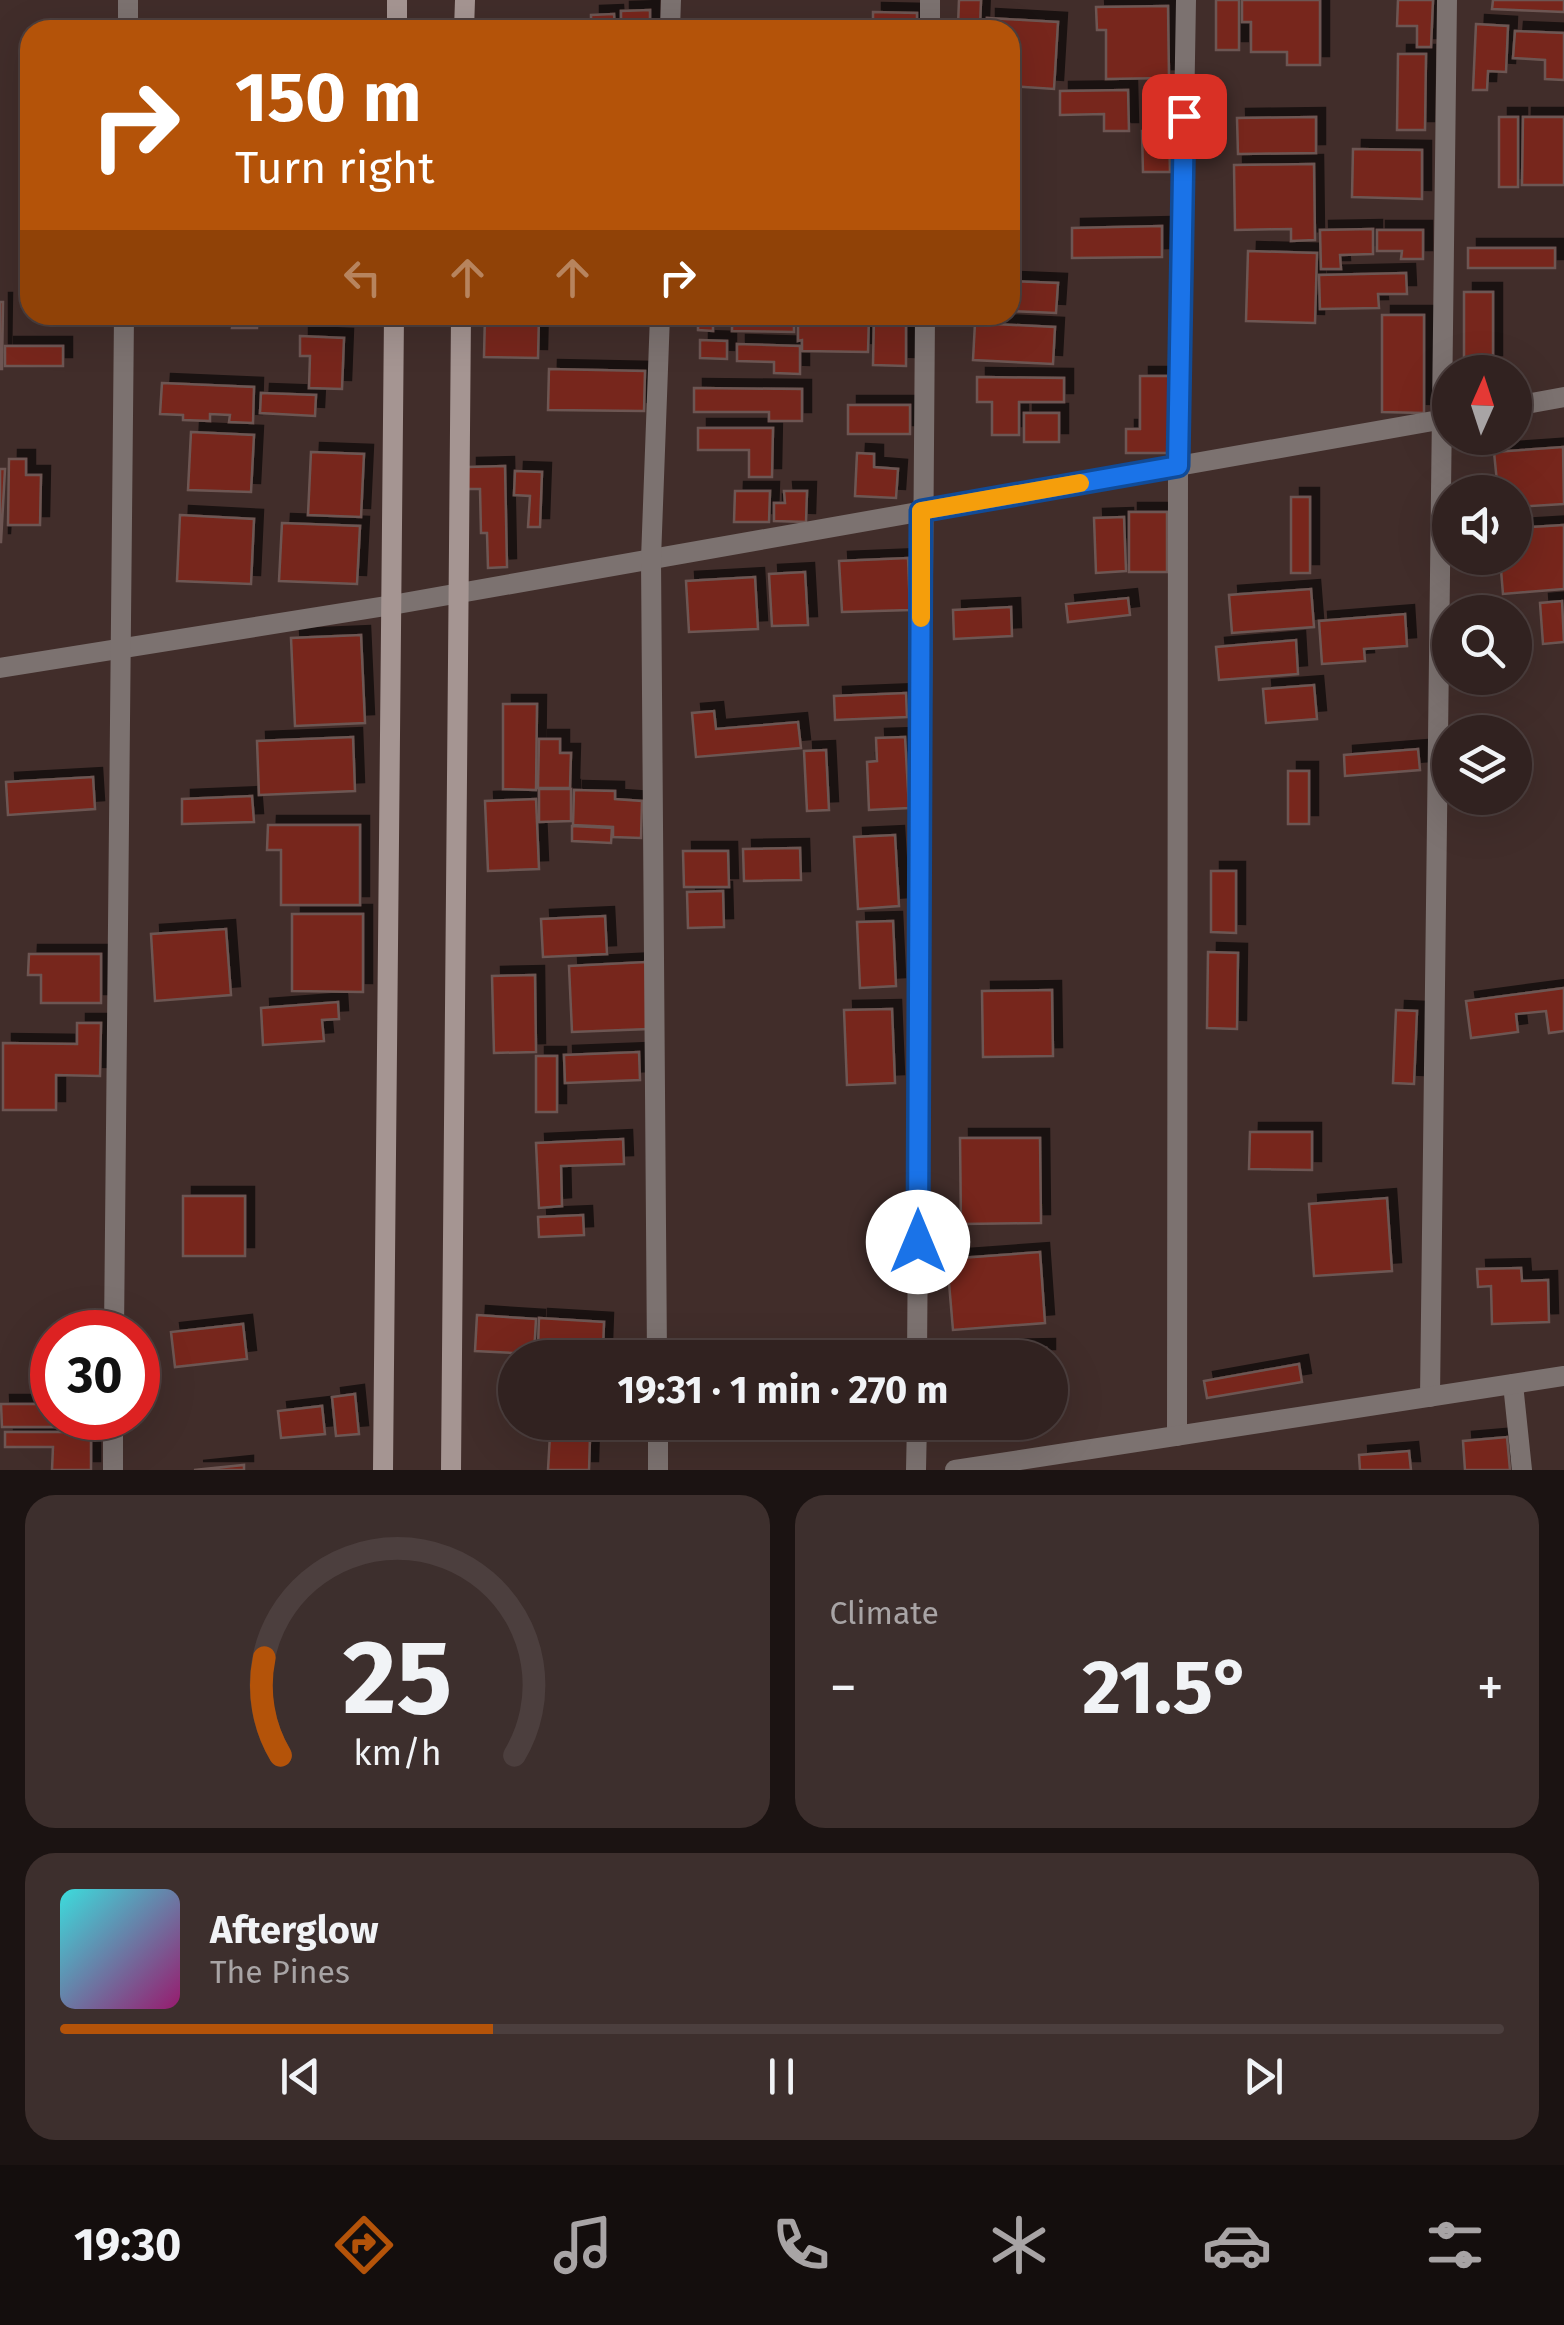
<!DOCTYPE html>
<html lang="en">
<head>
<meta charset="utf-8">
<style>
  body { margin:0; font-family:"Fira Sans",sans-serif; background:#3d2f2d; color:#f1f3f6; height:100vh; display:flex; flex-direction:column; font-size:38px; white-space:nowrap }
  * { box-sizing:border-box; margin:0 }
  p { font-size:32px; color:#a8a4a5 }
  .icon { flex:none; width:55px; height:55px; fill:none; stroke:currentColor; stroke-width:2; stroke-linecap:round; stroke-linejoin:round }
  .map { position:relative; height:1470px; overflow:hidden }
  .side { display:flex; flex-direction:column; gap:25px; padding:25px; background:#1b1312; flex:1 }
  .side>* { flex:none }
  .top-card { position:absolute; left:20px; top:20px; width:1000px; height:305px; border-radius:30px; box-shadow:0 10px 40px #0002,0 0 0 2px #4c3f3e; background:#b45309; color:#fff; overflow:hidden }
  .needle { width:65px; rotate:3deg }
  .buttons { position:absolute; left:1432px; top:355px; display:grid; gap:20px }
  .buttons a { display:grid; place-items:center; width:100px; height:100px; border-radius:50%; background:#312220; box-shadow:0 10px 40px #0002,0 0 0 2px #4c3f3e; font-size:50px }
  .speed { position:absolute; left:30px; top:1310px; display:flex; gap:20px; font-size:50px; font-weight:700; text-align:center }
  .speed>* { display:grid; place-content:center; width:130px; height:130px; border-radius:50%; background:#312220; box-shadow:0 10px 40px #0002,0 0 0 2px #4c3f3e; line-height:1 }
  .speed .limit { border:15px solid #d22; background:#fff; color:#111 }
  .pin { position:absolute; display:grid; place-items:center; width:85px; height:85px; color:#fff; margin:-42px; border-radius:20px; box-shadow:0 5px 15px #0006 }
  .me { position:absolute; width:110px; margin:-55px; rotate:0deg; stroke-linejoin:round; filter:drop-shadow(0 0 8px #0008) }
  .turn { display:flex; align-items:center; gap:35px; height:210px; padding:0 50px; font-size:45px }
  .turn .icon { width:130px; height:130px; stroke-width:2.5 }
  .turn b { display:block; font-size:70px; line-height:85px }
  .lanes { display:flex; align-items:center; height:95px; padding:0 50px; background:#0003; justify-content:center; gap:50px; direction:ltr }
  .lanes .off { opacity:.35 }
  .big { font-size:75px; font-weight:700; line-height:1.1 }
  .side .widget { flex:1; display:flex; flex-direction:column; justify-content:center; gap:15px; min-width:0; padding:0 35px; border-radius:30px; background:#3d2f2d }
  .side .dial { align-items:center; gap:0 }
  .dial svg { height:260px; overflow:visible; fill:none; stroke:#4c3f3e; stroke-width:7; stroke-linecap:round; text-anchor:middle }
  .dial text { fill:#f1f3f6; stroke:none }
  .song { display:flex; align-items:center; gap:30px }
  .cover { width:120px; height:120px; border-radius:15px; background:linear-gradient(135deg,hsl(180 70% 55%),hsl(320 70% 35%)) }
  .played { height:10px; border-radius:5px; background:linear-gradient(90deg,#b45309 30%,#4c3f3e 30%) }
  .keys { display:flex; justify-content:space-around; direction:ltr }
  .heat { display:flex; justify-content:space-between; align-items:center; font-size:55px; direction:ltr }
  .side .tiles { flex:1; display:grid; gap:25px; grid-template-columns:1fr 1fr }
  .widget:last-child { grid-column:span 2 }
  .trip { position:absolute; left:498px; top:1340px; width:570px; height:100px; border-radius:50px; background:#312220; box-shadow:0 10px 40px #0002,0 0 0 2px #4c3f3e; font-weight:700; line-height:100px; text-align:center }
  .menu { display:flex; height:160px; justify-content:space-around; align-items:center; background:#140e0d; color:#a8a4a5 }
  .menu .icon { width:70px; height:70px }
  .menu .on { color:#b45309 }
  .menu b { font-size:45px; color:#f1f3f6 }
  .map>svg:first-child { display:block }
  .building { fill:#77261b; stroke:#6d5753; stroke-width:2.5; filter:url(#shadow) }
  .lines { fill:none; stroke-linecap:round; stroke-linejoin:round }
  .minor { stroke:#7c7270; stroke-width:20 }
  .secondary { stroke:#a59592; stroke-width:20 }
  .route-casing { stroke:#114b97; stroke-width:25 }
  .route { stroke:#1a73e8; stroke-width:18 }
  .slow { stroke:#f59e0b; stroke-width:18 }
</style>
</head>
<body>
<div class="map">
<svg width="1564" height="1470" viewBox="0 0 1564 1470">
  <defs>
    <filter id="shadow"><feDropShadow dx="9" dy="-9" stdDeviation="0" flood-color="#0009"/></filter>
  </defs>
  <rect width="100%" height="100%" fill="#412d2a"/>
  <g class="building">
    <polygon points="959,0 981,0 980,27 958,26"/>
    <rect x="1216" y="0" width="23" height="50"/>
    <polygon points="1242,0 1320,0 1320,65 1287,65 1287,52 1251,52 1251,22 1242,22"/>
    <polygon points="1398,0 1433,0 1431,47 1417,47 1417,26 1397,26"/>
    <polygon points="1493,0 1564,0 1564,12 1492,9"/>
    <polygon points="1168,6 1169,78 1106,79 1106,30 1097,30 1096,7"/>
    <polygon points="650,10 650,30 621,30 621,11"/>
    <polygon points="873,12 917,13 917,30 873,30"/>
    <polygon points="614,14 615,30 591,30 591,15"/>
    <polygon points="987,18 1058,22 1054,89 1010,86 1010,30 987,30"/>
    <polygon points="1476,24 1508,26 1506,72 1488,71 1487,90 1473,90"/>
    <polygon points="1515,31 1564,33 1564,80 1545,79 1545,60 1513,58"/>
    <polygon points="1398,54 1426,54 1425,130 1397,130"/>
    <polygon points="1128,90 1129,131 1104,131 1104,114 1060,115 1060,91"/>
    <polygon points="1316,117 1316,153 1238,154 1237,118"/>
    <rect x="1499" y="117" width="19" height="70"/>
    <polygon points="1523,117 1564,117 1564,185 1522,185"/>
    <polygon points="1142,131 1169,131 1170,172 1143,172"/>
    <polygon points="1353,149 1422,150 1422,199 1352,197"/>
    <polygon points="1314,164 1315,240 1291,241 1291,229 1235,230 1234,165"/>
    <polygon points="28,194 30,194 30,259 29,259"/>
    <polygon points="1162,226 1162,257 1072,258 1072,228"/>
    <polygon points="1373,229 1373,254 1340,255 1341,269 1321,269 1320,230"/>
    <polygon points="1377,230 1423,230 1423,259 1401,259 1402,251 1377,251"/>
    <rect x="1468" y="248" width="87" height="20"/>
    <polygon points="1248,251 1317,253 1315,323 1246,321"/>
    <polygon points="1406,273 1407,294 1378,294 1379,308 1320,309 1319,275"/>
    <polygon points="1010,281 1058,283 1056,313 1010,311"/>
    <rect x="1464" y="292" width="29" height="72"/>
    <polygon points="0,302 3,302 2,369 0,369"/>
    <polygon points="173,315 258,315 257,328 232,328 233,321 173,319"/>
    <polygon points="485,315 539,315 538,358 484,357"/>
    <polygon points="698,315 713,315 713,331 698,330"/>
    <polygon points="732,315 794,315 794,332 732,331"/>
    <polygon points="798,315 869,316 868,352 802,351 802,340 798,341"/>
    <polygon points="1382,315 1424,315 1424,413 1382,412"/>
    <polygon points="874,316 906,317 906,366 873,365"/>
    <polygon points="975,323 1055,327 1053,364 973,360"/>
    <polygon points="300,336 344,338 342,389 309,388 310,356 300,356"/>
    <polygon points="700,340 727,341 727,359 700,358"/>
    <polygon points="737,344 800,346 800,374 774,373 774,362 737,361"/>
    <rect x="5" y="346" width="58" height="20"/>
    <polygon points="549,369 645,371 644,411 548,410"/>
    <polygon points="1140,376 1171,376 1171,453 1126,453 1126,429 1140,429"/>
    <polygon points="977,377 1064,378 1064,402 1019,402 1019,435 992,435 992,402 977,402"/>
    <polygon points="162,383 254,387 253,423 229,422 230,415 210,414 210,421 183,420 183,415 160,414"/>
    <polygon points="694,388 802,389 802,421 769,421 769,412 694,412"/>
    <polygon points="261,393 316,395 315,416 260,413"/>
    <rect x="848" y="405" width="62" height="29"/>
    <rect x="1024" y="413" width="35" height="29"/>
    <polygon points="698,428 773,428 772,477 749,477 749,450 698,450"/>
    <polygon points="191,432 254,435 251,492 188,490"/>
    <polygon points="1563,447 1564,504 1515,507 1515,492 1498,492 1494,452"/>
    <polygon points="311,452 364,454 361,517 308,515"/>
    <polygon points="857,453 874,454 874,467 898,469 896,498 855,496"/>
    <polygon points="9,459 26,459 26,475 41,475 40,525 8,525"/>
    <polygon points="505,466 507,567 488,568 487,533 481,533 480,489 468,489 468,467"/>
    <polygon points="0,469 5,469 1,542 0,542"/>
    <polygon points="515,471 542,472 540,527 528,527 530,496 514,495"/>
    <polygon points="735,491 770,491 769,522 734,522"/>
    <polygon points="784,491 807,491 806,522 774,521 774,503 785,503"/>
    <rect x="1291" y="497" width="19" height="76"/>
    <rect x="1129" y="512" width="38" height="60"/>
    <polygon points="180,515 254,519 251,584 177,581"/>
    <polygon points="1124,517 1126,571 1096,573 1094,518"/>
    <polygon points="282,523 360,526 357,584 279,581"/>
    <polygon points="1564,525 1564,589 1503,594 1500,558 1515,558 1515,528"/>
    <polygon points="908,558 910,610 842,612 839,561"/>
    <polygon points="805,572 808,625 772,626 769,574"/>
    <polygon points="755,577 758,629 689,632 686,581"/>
    <polygon points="1311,589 1314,627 1232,633 1229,595"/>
    <polygon points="1128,598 1130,615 1068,622 1066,604"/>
    <polygon points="1562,601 1564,642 1543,644 1540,603"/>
    <polygon points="1011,607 1012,636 954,639 953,610"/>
    <polygon points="1405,614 1407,646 1364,649 1365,661 1322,664 1319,621"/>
    <polygon points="361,635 365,723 295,726 291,638"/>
    <polygon points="1296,640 1298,674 1219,680 1216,647"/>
    <polygon points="1314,685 1317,719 1266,723 1263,689"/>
    <polygon points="906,693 907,717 835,720 834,696"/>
    <polygon points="503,704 537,704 536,790 503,789"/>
    <polygon points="714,711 716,729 798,722 801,748 696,757 692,713"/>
    <polygon points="353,737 355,791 259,795 257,741"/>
    <polygon points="905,737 909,808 869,810 867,762 877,761 876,738"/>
    <polygon points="539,739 560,739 560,753 571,753 570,788 538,788"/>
    <polygon points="1418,749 1420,770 1345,776 1344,755"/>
    <polygon points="826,750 829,810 807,811 804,751"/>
    <rect x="1288" y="771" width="21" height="53"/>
    <polygon points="93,777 95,809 8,815 6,782"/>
    <polygon points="539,789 571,789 571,821 539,822"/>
    <polygon points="574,790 615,791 615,799 642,801 641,838 613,837 613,827 573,825"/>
    <polygon points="252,796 254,822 182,824 182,799"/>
    <polygon points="536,799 539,869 488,871 485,801"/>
    <polygon points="268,825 360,825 360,905 281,905 281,850 267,850"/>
    <polygon points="572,826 612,828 611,843 572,841"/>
    <polygon points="895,835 899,906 858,909 854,837"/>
    <polygon points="800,848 801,880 744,881 743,849"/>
    <polygon points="683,851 728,851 729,887 684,887"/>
    <polygon points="1211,871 1236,871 1236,933 1211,932"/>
    <polygon points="723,891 724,927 688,928 687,892"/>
    <polygon points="292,914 363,914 363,992 292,991"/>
    <polygon points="605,916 607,954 543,957 541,919"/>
    <polygon points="893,921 896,986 860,988 857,922"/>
    <polygon points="226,929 231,995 155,1001 151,934"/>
    <polygon points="1208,952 1238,953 1237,1029 1207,1028"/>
    <polygon points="29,954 101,954 101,1003 41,1003 41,975 28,975"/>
    <polygon points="646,962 649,1029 572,1032 569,966"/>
    <polygon points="535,975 536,1052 494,1053 492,976"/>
    <polygon points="1564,988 1564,1031 1549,1033 1546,1011 1516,1014 1518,1032 1471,1038 1466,1001"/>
    <polygon points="1052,990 1053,1056 983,1057 982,991"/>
    <polygon points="338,1002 339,1019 322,1020 324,1041 263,1045 261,1008"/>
    <polygon points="892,1009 895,1083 847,1085 844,1010"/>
    <polygon points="1396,1010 1417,1011 1414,1084 1393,1083"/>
    <polygon points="77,1023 101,1023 100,1076 56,1075 56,1110 3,1110 3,1043 77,1044"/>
    <polygon points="639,1052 640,1080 565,1083 564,1055"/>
    <rect x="536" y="1056" width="21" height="56"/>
    <polygon points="1250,1132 1312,1132 1312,1170 1249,1169"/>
    <polygon points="960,1138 1040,1138 1041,1223 961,1224"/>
    <polygon points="623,1139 624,1164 561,1166 562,1206 539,1208 536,1143"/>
    <rect x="183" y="1196" width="62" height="60"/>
    <polygon points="1387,1198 1392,1271 1314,1276 1309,1204"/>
    <polygon points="583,1215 584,1235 539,1237 538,1217"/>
    <polygon points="1040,1252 1045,1323 953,1330 947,1259"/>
    <polygon points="1521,1268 1522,1281 1548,1280 1549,1322 1492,1324 1491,1286 1478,1287 1477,1269"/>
    <polygon points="477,1315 536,1319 534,1354 475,1351"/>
    <polygon points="539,1318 604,1322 603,1350 538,1347"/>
    <polygon points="243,1324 247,1359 175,1367 171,1332"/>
    <polygon points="1046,1348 1046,1358 990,1358 990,1349"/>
    <polygon points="1299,1364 1302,1382 1207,1398 1204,1381"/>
    <polygon points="355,1394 359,1434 336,1436 332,1397"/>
    <polygon points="1,1404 52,1404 52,1418 95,1418 95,1427 2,1427"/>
    <polygon points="322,1406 325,1434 281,1438 278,1411"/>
    <polygon points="5,1432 91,1432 91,1470 52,1470 53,1447 5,1447"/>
    <polygon points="550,1435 590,1437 589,1470 548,1470"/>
    <polygon points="1507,1437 1510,1470 1465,1470 1463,1441"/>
    <polygon points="1409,1451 1411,1470 1360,1470 1359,1455"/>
    <polygon points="244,1465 244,1470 194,1470"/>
  </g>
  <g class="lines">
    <g class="minor">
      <polyline points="128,30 128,0"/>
      <polyline points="670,30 671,0"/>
      <polyline points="930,30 930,0"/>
      <polyline points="1515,406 1564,397"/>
      <polyline points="0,668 392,605 1450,418"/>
      <polyline points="114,1332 124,315"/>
      <polyline points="657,1358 651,559 660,315"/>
      <polyline points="917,1358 925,315"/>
      <polyline points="1513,1384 1522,1470"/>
      <polyline points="1430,1397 1447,0"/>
      <polyline points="658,1422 658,1470"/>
      <polyline points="1177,1436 1178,466 1186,0"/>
      <polyline points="113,1470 113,1418"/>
      <polyline points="916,1470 917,1422"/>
      <polyline points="955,1470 1564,1376"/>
    </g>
    <g class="secondary">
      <polyline points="397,30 397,0"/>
      <polyline points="464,30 465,0"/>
      <polyline points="383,1470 394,315"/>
      <polyline points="451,1470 461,315"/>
    </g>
  </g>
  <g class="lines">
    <g class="route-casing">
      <polyline id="route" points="918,1242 921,511 1178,466 1184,116"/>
    </g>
    <use href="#route" class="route"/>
    <polyline class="slow" points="921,618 921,511 1080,483"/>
  </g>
</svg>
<div class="buttons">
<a><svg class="needle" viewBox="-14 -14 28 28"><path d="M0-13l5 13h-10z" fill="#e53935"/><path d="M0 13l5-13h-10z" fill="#a8a4a5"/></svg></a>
<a><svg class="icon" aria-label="sound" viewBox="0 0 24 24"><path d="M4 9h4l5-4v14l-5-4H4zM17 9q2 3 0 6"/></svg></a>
<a><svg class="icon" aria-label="search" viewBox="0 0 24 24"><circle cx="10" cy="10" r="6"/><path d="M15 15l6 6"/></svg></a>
<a><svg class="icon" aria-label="layers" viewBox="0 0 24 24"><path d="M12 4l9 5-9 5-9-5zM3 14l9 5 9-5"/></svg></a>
</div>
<div class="speed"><div class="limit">30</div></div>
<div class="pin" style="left:1184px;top:116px;background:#d93025"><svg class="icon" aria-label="arrive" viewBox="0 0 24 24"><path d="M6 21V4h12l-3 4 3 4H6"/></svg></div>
<svg class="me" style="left:918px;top:1242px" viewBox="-20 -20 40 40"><circle r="19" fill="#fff"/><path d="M0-13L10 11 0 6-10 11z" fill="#1a73e8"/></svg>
<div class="trip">19:31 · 1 min · 270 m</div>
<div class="top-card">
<div class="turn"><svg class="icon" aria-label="right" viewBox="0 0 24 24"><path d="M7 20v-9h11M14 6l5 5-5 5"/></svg><div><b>150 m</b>Turn right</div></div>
<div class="lanes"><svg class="icon off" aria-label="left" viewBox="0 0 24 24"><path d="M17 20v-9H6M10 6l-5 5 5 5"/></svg><svg class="icon off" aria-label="ahead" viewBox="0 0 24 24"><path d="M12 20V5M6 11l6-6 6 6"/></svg><svg class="icon off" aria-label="ahead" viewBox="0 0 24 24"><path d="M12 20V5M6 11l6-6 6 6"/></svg><svg class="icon" aria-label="right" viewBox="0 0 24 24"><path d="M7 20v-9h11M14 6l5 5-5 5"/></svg></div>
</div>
</div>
<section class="side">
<div class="tiles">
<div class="widget dial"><svg viewBox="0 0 100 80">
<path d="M14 69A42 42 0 1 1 86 69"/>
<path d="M14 69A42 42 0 0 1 9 39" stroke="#b45309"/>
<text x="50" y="56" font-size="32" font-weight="700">25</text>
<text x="50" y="72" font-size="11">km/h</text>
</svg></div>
<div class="widget"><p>Climate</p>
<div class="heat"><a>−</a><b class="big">21.5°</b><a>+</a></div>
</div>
<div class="widget">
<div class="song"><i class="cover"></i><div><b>Afterglow</b><p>The Pines</p></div></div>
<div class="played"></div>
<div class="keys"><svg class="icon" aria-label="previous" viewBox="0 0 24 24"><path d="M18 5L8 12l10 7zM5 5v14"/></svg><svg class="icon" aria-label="pause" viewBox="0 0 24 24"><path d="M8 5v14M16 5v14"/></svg><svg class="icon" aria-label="next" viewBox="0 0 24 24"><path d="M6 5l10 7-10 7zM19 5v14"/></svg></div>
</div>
</div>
</section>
<nav class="menu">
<b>19:30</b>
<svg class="icon on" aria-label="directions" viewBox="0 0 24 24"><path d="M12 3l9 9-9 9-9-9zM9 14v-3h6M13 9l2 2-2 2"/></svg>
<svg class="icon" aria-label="music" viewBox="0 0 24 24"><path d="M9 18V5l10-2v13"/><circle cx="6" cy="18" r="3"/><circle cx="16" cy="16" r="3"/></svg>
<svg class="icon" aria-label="phone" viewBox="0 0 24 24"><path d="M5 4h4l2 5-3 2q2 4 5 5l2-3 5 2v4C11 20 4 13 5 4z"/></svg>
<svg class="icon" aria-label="climate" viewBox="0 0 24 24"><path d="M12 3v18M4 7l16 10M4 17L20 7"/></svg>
<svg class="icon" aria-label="car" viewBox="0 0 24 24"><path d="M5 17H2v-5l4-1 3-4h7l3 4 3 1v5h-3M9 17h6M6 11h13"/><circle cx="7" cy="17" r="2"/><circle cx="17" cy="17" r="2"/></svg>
<svg class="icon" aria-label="filters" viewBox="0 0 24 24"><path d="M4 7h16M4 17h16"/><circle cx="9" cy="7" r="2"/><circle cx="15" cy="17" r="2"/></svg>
</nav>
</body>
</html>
